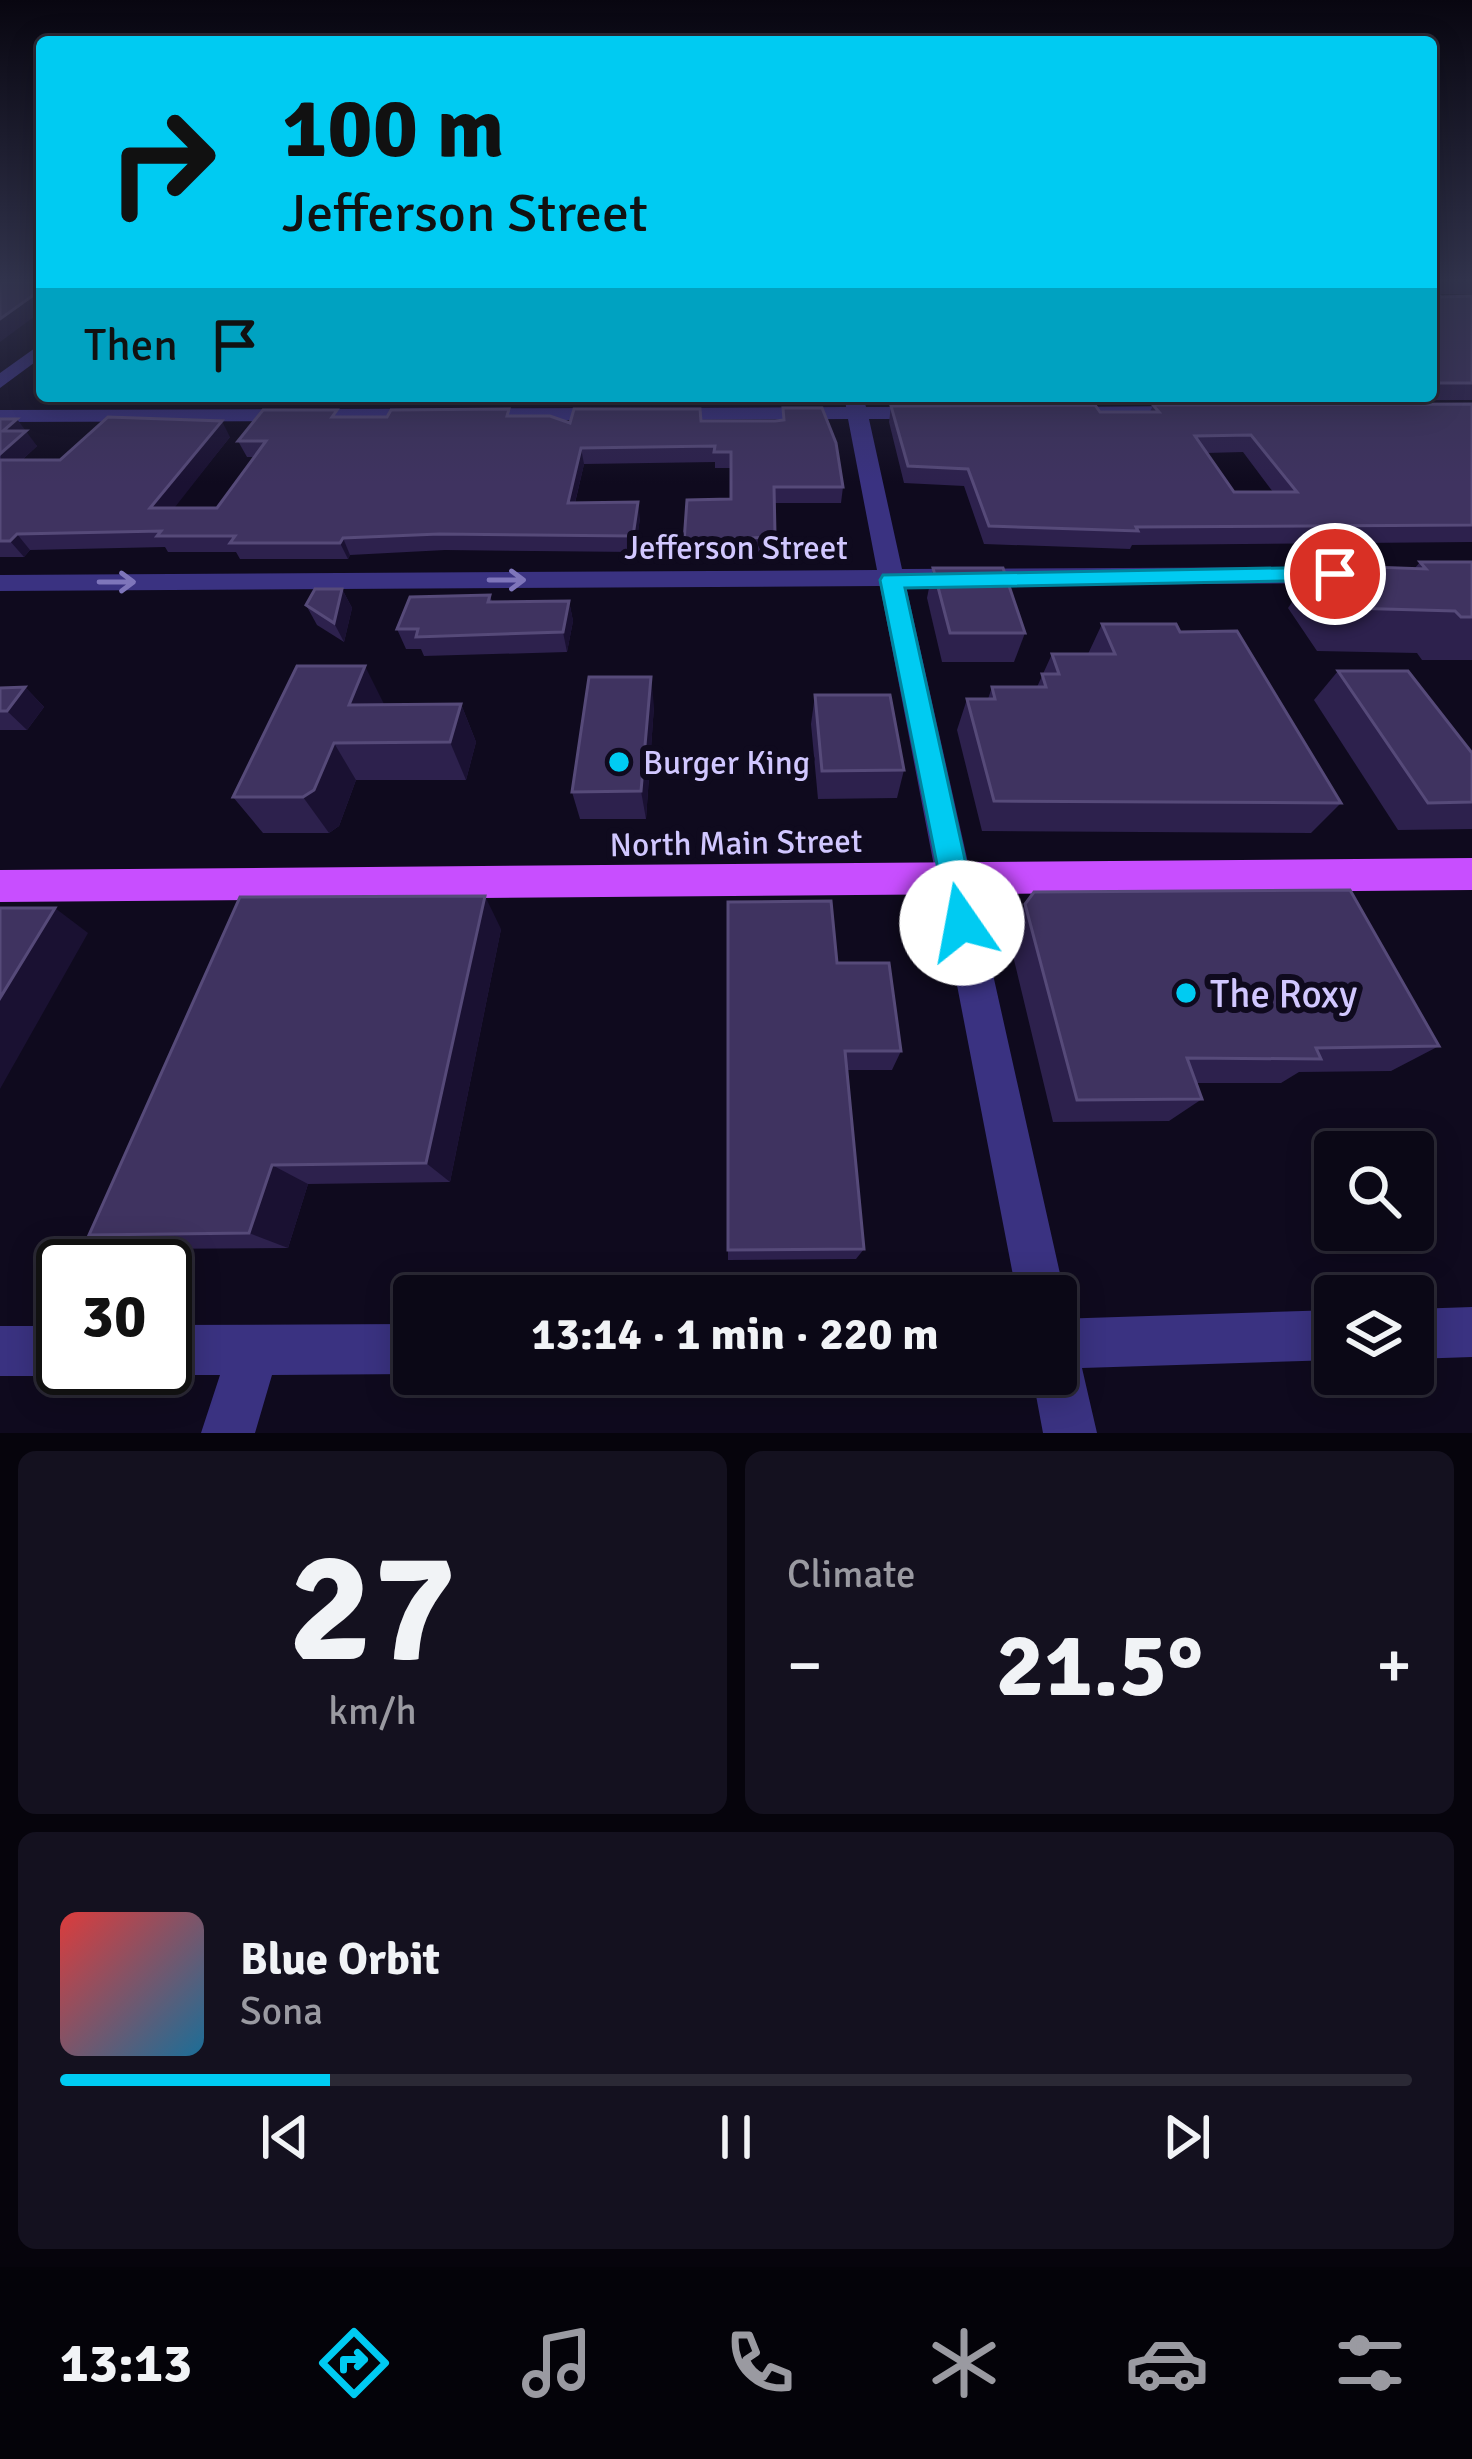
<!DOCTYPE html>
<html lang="en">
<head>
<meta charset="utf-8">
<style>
  body { margin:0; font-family:Signika,sans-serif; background:#14111f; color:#f1f3f6; height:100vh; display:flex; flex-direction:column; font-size:45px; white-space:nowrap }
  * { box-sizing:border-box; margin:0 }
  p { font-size:39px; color:#9a9aa1 }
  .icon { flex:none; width:66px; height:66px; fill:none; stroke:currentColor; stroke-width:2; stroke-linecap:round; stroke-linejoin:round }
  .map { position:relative; height:1433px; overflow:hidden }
  .details { display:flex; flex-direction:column; gap:18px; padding:18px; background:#06040c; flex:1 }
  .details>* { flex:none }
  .banner { position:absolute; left:36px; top:36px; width:1401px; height:366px; border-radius:12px; box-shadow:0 6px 30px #0003,0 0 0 3px #2b2935; background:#00cbf2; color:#111; overflow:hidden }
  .buttons { position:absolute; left:1314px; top:1131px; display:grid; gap:24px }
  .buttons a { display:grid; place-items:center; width:120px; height:120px; border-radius:12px; background:#0b0816; box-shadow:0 6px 30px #0003,0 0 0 3px #2b2935; font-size:60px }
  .speed { position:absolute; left:36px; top:1239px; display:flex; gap:24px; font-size:60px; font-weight:700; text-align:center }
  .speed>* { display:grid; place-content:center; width:156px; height:156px; border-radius:50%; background:#0b0816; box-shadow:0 6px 30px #0003,0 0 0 3px #2b2935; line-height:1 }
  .speed .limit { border:6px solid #111; border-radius:18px; background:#fff; color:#111 }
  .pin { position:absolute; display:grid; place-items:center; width:102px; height:102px; color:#fff; margin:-51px; border:6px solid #fff; border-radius:50%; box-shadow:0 3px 12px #0007 }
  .me { position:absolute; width:132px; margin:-66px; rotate:348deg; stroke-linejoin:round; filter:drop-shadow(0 0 9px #0008) }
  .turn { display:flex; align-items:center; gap:42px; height:252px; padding:0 48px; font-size:54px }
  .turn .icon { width:156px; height:156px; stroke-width:2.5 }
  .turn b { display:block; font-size:84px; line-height:102px }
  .then { display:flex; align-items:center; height:114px; padding:0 48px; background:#0003; gap:24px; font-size:45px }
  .big { font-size:90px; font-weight:700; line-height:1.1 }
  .details .card { flex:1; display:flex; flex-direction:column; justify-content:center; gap:18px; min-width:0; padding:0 42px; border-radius:18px; background:#14111f }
  .details .dial { align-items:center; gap:0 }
  .dial b { font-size:156px; line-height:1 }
  .song { display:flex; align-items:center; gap:36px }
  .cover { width:144px; height:144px; border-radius:18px; background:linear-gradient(135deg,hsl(0 70% 55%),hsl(200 70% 35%)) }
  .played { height:12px; border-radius:6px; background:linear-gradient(90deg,#00cbf2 20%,#2b2935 20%) }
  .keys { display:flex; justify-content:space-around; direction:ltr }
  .heat { display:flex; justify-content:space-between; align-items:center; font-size:66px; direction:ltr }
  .details .tiles { flex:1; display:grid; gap:18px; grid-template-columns:1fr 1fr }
  .card:last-child { grid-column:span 2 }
  .trip { position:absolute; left:393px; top:1275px; width:684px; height:120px; border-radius:12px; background:#0b0816; box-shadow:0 6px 30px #0003,0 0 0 3px #2b2935; font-weight:700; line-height:120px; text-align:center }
  .dock { display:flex; height:192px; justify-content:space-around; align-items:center; background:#040309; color:#9a9aa1 }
  .dock .icon { width:84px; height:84px }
  .dock .current { color:#00cbf2 }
  .dock b { font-size:54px; color:#f1f3f6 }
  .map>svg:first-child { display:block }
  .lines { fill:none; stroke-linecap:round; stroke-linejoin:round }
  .minor { fill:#3a3281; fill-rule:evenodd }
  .major { fill:#c84eff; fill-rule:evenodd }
  .wall { fill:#2d214d; fill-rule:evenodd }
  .shaded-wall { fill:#1a1132 }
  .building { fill:#3f3360; stroke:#564a79; stroke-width:3; fill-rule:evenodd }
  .oneway { stroke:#7e75ba }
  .route { fill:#00cbf2; stroke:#00849d; stroke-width:3 }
  .poi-dot { fill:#00cbf2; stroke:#0f0a1e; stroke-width:4.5 }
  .labels { text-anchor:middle; stroke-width:12; stroke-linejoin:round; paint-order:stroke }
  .street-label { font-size:33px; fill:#d1c7ff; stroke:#0f0a1e }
  .poi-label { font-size:33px; fill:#d1c7ff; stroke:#0f0a1e; text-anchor:start }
  .near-poi-label { font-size:39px; fill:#d1c7ff; stroke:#0f0a1e; text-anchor:start }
</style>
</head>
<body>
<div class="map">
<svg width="1472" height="1433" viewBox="0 0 1472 1433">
  <rect width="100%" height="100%" fill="#0f0a1e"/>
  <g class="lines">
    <g class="minor">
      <polygon points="42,343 42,357 0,388 0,373"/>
      <polygon points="845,396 863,396 866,407 932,407 942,413 932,419 869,419 902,569 1350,567 1363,575 1350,583 906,586 1065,1296 1056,1314 1056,1296 1017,1296 880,586 0,591 0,575 877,570 848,419 662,420 652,414 662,408 846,407"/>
      <polygon points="1190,406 1197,408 1197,416 1058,419 1048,413 1058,407"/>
      <polygon points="0,410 614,408 624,414 614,420 0,422"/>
      <polygon points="1472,1307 1472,1357 1413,1359 1413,1309"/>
      <polygon points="1335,1310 1335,1360 1082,1368 1097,1433 1043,1433 1032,1374 1056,1374 1056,1319"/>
      <polygon points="414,1324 415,1374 272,1375 255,1433 201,1433 220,1375 165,1375 147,1368 165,1368 165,1325"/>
      <polygon points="0,1326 63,1326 63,1368 81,1369 63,1376 0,1376"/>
    </g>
    <polygon class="major" points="1472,858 1472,890 0,902 0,870"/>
  </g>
  <g class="wall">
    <polygon points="1431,282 1472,282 1472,294 1437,294 1441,297 1472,296 1472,400 1133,401 1130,396 1431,396"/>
    <polygon points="283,396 361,396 356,404 286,404"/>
    <polygon points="404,396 523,396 520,404 406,404"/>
    <polygon points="582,396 702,396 702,403 583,403"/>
    <rect x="781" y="396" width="37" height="7"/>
    <polygon points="875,396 1079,396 1078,401 877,401"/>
    <path d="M 1472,404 L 1472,542 L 1132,545 L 1130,549 L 984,544 L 964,486 L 904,483 L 889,422 L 891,406 L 1150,412 L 1153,405 ZM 1243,452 L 1273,492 L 1234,492 L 1206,453 Z"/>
    <polygon points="783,408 843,487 841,503 774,503 774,551 767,554 685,558 684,542 731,499 731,468 715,468 715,462 584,464 575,503 640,518 635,552 445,550 350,555 348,559 240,559 236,552 168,552 165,547 30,550 24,557 0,557 0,419 37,446 22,460 60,460 230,437 173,508 217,508 255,457 247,457 238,441 339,417 511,416 570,423 783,420"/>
    <polygon points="1420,562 1472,562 1472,660 1422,660 1417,653 1317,651 1288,608 1317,565 1415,568"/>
    <polygon points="933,568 1025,633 1014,662 942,662 927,598"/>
    <polygon points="342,589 352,608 344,642 317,625 306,605"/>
    <polygon points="490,595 492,602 569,601 573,621 567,652 424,656 421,649 406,649 397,629"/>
    <polygon points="1102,624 1180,632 1341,803 1311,833 982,831 957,730 967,699 988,699 992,687 1037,687 1052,654 1088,654"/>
    <polygon points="1338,671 1472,753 1472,829 1398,830 1314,700"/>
    <polygon points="25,687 44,707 27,730 0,730 0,688"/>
    <polygon points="815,695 904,770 897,798 818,799 811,724"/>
    <polygon points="384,704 461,704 476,742 466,780 356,780 339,826 329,833 263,833 233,797"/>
    <polygon points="654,706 646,819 580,819 572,792"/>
    <polygon points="728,902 837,963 901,1051 892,1070 847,1070 864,1249 856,1259 728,1260"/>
    <polygon points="1025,904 1439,1046 1391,1071 1299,1072 1281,1083 1196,1083 1202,1099 1169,1121 1053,1122 1008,935"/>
    <polygon points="501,929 450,1182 308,1184 288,1248 142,1249 89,1235"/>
  </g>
  <g class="shaded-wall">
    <polygon points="42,289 42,311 0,342 0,319"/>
    <polygon points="17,419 37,446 5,476 0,469 3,431"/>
    <polygon points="222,421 230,437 161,525 150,508"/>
    <polygon points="581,448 584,464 571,519 568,503"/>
    <polygon points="638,502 640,518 635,552 633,536"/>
    <polygon points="17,534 30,550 24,557 10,541"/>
    <polygon points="775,534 774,551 767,554 767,537"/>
    <polygon points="343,538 350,555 348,559 340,543"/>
    <polygon points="342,589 352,608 344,642 334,623"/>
    <polygon points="569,601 573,621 567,652 563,632"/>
    <polygon points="365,666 384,704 370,743 349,705"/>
    <polygon points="651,677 654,706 646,819 641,791"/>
    <polygon points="25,687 44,707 27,730 7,711"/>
    <polygon points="461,704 476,742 466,780 450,742"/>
    <polygon points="334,743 356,780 339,826 329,833 303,797"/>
    <polygon points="485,896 501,929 450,1182 426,1163"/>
    <polygon points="55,908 88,933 0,1089 0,998"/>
    <polygon points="272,1165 308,1184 288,1248 249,1233"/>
  </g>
  <g class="building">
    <polygon points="0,282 42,282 42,289 0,319"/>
    <polygon points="1431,282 1439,282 1436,293 1441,297 1472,296 1472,383 1431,383"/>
    <path d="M 1472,404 L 1472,525 L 1136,527 L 1138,531 L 989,526 L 968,469 L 908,466 L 891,406 L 1095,405 L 1100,412 L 1159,412 L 1153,405 ZM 1251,435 L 1297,492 L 1234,492 L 1195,436 Z"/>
    <polygon points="783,408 822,408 836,443 843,487 774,487 775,534 767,537 684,542 687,500 731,499 731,452 714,452 715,446 581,448 568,503 638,502 633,536 439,534 343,538 340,543 230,543 235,536 157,536 161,531 17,534 10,541 0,541 0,460 60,460 108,417 222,421 150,508 217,508 266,441 238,441 263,410 337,410 332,417 387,417 391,410 509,409 507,416 550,416 570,423 574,409 700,409 701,421 775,421 784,420"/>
    <polygon points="0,419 17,419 3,431 26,431 0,454"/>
    <polygon points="1420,562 1472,562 1472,617 1461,617 1455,611 1349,608 1317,565 1426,569"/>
    <polygon points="933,568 1003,568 1025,633 950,633"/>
    <polygon points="315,589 342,589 334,623 306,605"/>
    <polygon points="490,595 488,602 569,601 563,632 416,637 418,629 397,629 410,597"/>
    <polygon points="1102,624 1176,624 1180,632 1237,631 1341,803 994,801 967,699 995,699 992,687 1046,687 1042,674 1059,674 1052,654 1115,654"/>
    <polygon points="297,666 365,666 349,705 461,704 450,742 334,743 314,790 303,797 233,797"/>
    <polygon points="1338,671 1408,671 1472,753 1472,802 1428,803"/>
    <polygon points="589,677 651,677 641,791 572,792"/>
    <polygon points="25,687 7,711 0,711 0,688"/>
    <polygon points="815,695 890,695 904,770 822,771"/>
    <polygon points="1350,890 1439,1046 1316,1048 1321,1059 1187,1058 1202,1099 1077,1100 1025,904 1034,892"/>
    <polygon points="485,896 426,1163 272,1165 249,1233 89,1235 240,897"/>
    <polygon points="831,901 837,963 889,963 901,1051 845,1051 864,1249 728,1250 728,902"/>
    <polygon points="0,908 55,908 0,998"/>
  </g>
  <defs><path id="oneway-shaft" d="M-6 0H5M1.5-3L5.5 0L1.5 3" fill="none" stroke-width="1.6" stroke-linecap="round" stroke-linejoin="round" transform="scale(3)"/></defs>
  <g class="oneway">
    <use href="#oneway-shaft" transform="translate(507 580)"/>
    <use href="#oneway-shaft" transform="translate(117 582)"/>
  </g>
  <linearGradient id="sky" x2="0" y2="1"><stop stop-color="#080610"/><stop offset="0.58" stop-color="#31334c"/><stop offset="1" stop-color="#31334c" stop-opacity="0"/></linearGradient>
  <rect width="1472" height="483" fill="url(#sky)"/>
  <polygon class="route" points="1335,567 1343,569 1343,580 905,588 979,923 974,934 962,939 951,934 880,580 883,575"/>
  <g class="poi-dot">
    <circle cx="619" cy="762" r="12"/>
    <circle cx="1186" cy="993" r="12"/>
  </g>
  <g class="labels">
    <g class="street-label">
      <text x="736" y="559">Jefferson Street</text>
      <text transform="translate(736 842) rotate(-1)" y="12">North Main Street</text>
    </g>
    <g class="poi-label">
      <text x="643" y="774">Burger King</text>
    </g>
    <g class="near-poi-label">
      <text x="1210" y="1007">The Roxy</text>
    </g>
  </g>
</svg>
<div class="buttons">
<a><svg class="icon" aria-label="search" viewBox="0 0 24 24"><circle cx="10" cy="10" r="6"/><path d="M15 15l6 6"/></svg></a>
<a><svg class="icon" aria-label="layers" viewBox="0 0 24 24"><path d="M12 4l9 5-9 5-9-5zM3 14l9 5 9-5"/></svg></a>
</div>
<div class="speed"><div class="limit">30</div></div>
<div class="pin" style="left:1335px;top:574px;background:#d93025"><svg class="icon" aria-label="arrive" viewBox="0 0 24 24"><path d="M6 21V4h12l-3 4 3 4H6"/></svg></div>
<svg class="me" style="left:962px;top:923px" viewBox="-20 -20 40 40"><circle r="19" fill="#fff"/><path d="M0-13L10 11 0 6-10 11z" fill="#00cbf2"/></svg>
<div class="trip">13:14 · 1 min · 220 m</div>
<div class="banner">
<div class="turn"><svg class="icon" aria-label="right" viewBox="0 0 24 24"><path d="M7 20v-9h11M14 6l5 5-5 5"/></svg><div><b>100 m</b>Jefferson Street</div></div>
<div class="then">Then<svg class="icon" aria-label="arrive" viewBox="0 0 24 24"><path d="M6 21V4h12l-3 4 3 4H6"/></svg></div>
</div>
</div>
<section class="details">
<div class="tiles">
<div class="card dial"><b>27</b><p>km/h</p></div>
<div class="card"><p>Climate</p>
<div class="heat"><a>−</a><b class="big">21.5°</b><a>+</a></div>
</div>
<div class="card">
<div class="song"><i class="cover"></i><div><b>Blue Orbit</b><p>Sona</p></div></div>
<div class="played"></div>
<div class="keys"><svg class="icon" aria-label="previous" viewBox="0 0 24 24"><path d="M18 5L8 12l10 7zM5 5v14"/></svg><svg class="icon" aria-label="pause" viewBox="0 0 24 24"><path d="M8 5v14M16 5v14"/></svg><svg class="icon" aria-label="next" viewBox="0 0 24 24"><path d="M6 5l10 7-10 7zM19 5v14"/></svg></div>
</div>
</div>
</section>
<nav class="dock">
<b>13:13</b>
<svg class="icon current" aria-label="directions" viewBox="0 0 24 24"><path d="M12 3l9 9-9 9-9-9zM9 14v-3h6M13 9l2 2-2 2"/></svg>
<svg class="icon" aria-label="music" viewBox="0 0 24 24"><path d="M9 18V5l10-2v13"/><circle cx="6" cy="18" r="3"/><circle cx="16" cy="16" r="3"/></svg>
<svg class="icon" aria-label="phone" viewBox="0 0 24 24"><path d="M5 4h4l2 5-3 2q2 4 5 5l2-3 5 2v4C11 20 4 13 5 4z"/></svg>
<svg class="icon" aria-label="climate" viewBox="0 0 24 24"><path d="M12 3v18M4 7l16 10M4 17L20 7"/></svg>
<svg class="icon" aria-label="car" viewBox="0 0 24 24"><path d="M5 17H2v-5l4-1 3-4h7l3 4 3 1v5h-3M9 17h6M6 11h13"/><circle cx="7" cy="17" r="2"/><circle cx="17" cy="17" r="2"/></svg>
<svg class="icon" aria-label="filters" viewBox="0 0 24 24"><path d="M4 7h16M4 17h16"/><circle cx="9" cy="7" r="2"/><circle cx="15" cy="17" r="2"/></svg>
</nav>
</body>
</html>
